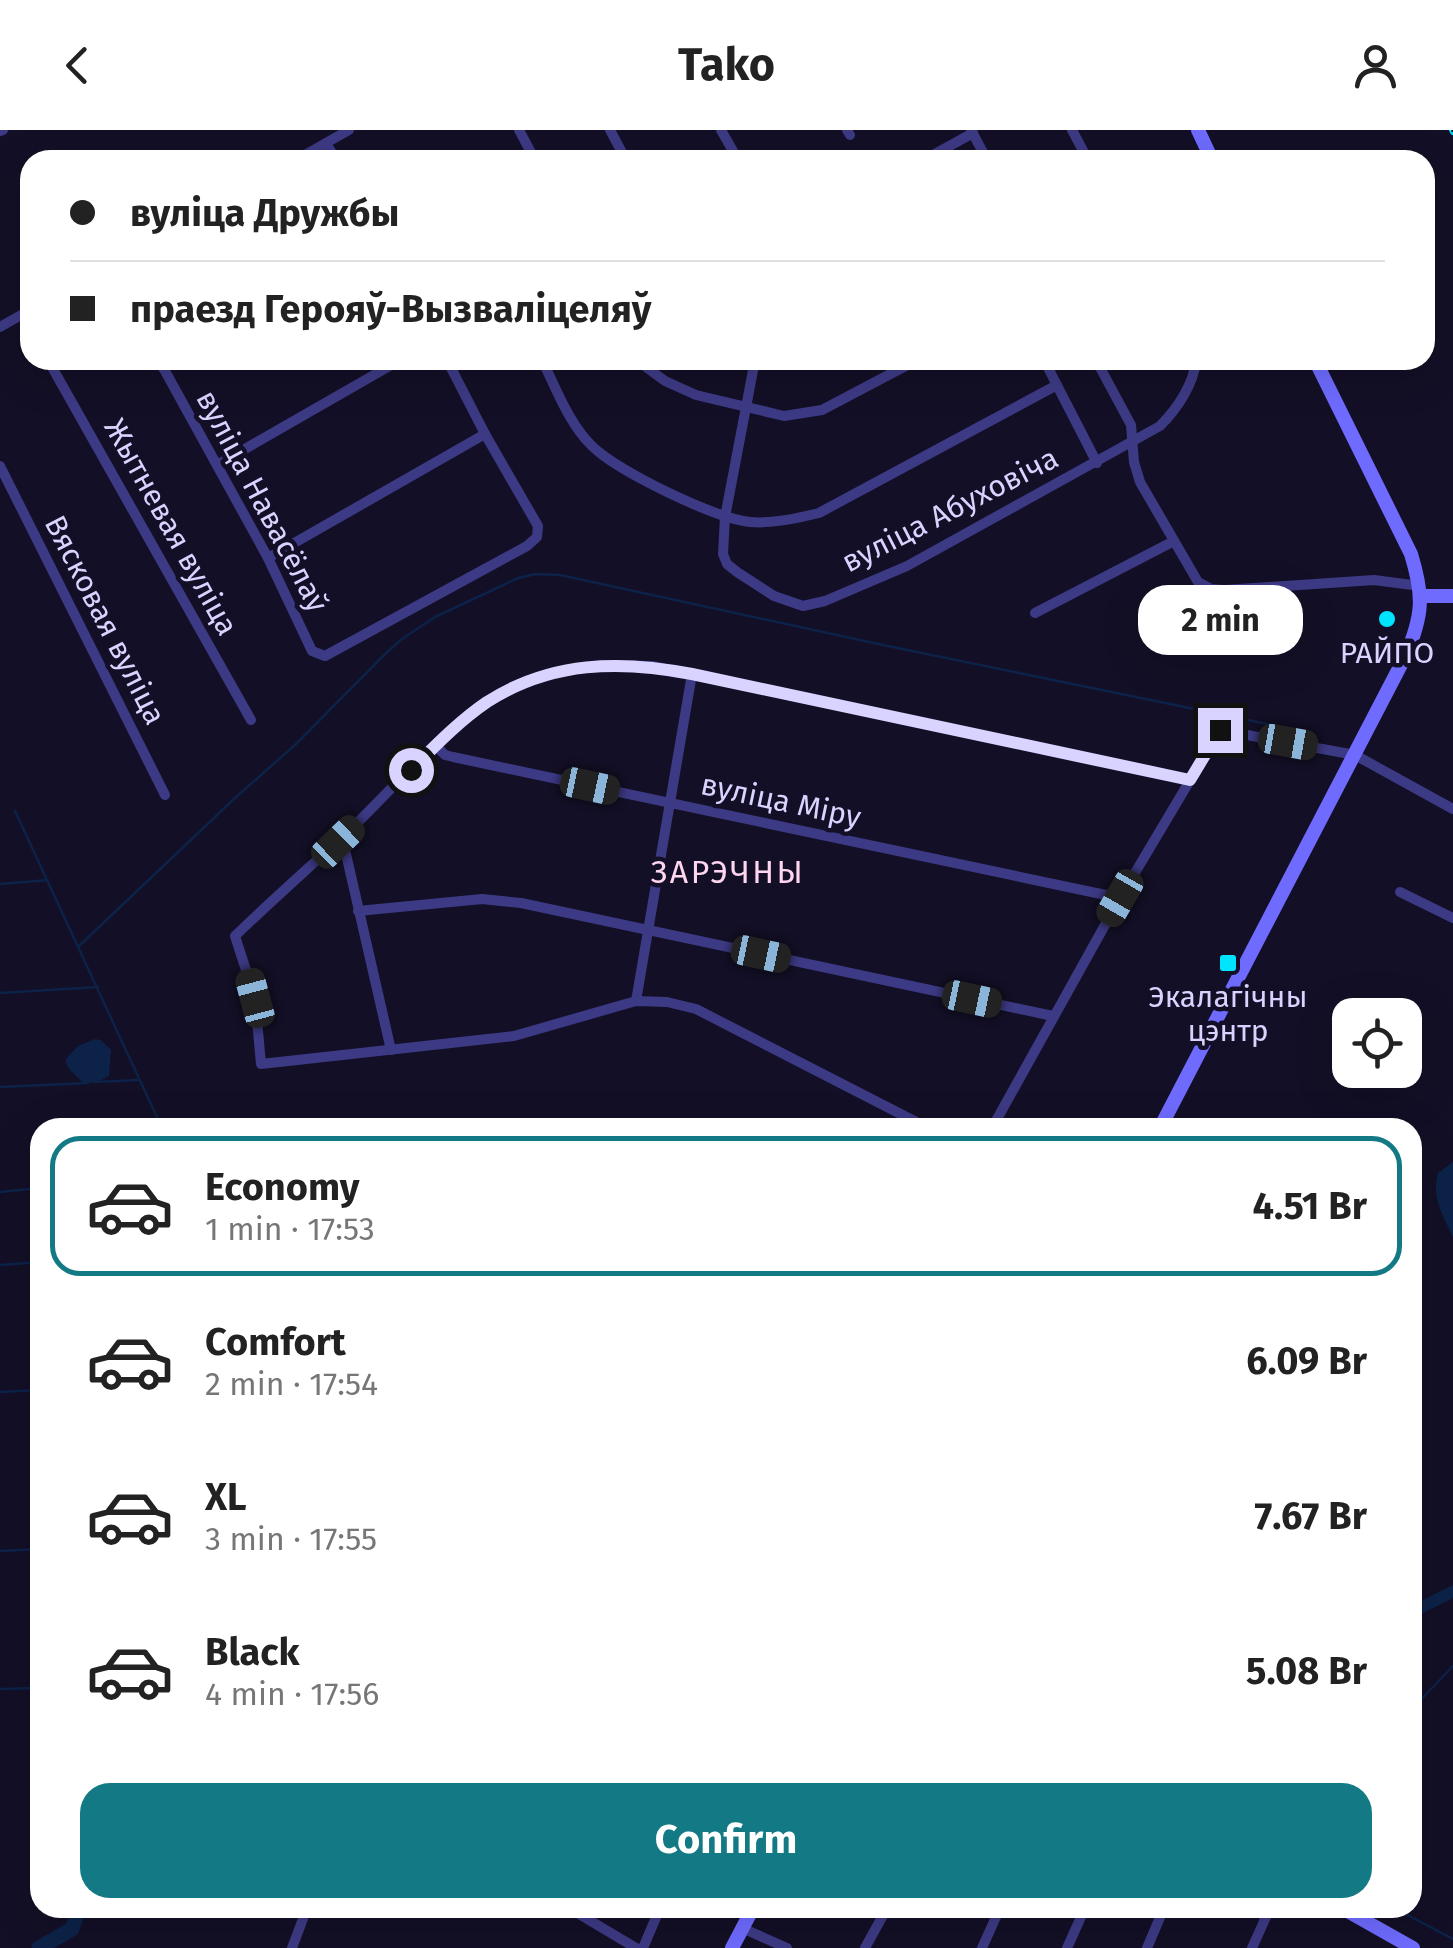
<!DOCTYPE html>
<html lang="en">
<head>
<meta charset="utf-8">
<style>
	:root { --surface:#fff; --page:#f6f6f6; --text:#222; --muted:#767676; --line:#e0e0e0; --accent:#137a85 }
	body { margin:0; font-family:"Fira Sans",sans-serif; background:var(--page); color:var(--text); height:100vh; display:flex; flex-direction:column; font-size:38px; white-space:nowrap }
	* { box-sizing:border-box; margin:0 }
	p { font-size:32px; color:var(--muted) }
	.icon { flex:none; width:55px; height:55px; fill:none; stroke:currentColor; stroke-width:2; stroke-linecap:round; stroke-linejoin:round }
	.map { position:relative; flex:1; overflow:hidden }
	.details { position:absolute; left:30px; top:988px; width:1392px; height:800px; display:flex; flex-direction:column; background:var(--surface); border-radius:30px; box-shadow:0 10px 40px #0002 }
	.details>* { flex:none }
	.top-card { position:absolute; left:20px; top:20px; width:1415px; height:220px; border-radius:30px; box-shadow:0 10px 40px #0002; display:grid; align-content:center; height:220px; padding:0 50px; background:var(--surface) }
	.tools { position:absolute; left:1332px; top:868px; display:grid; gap:20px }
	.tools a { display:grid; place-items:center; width:90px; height:90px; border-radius:20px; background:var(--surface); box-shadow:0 10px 40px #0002; font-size:50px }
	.end { position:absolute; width:45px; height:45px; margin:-22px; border:12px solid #d9d4ff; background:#111; box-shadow:0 0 0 5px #111 }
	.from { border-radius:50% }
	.bubble { position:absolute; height:70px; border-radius:30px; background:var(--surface); box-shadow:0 10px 40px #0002; font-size:32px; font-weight:700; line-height:70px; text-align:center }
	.car { position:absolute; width:30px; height:60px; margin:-30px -15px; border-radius:12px; box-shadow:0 0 8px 2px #0007; background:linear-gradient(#222 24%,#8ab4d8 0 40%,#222 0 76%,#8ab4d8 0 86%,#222 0) }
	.top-card b { display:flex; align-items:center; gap:35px; height:95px; font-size:38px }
	.top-card b+b { border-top:2px solid var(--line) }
	.top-card i { width:25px; height:25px; background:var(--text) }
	ul { padding:18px 0 0; list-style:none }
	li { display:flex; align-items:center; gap:30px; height:140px; margin:0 20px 15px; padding:0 30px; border:5px solid transparent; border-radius:30px }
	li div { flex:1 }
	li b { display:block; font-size:38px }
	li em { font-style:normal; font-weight:700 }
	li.selected { border-color:var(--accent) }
	li>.icon { width:90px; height:90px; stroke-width:1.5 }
	.button { display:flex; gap:20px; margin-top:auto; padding:20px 50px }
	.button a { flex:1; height:115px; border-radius:30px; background:var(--accent); color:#fff; font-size:40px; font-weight:700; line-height:115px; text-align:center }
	header { display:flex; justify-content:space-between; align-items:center; height:130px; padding:0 50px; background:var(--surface); font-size:45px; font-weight:700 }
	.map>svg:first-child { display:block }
</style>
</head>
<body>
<header><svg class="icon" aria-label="back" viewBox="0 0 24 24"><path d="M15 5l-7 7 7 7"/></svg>Tako<svg class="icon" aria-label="person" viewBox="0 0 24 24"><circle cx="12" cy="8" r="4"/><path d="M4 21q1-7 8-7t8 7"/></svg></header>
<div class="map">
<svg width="1453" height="1818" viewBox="0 0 1453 1818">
	<rect width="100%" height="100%" fill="#130f26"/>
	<g fill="#0c2248">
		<path d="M 95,909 L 101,910 L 111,920 L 109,946 L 96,953 L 82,952 C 76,944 65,939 66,929 L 78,916 Z"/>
		<path d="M 1453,1032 L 1453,1107 C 1443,1085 1431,1068 1438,1043 Z"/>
		<polygon points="1453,1455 1453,1468 1413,1488 1413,1475"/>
	</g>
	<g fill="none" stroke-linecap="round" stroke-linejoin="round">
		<g stroke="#0c2248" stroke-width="2.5">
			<polyline points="15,681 162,998"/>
			<polyline points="0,754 48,750"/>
			<polyline points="79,816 235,668 295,615 385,524 402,509 435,487 518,448 536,444 560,445 883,515 1296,600"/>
			<polyline points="0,863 98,857"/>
			<polyline points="96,952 138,950"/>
			<polyline points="0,957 88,953"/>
			<polyline points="0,1062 40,1058"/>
			<polyline points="0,1135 40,1132"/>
			<polyline points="0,1262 40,1260"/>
			<polyline points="0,1421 40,1419"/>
			<polyline points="0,1559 40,1558"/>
			<polyline points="1412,1579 1453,1536"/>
			<polyline points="1394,1778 1453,1809"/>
		</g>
		<polyline stroke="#0c2248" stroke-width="15" points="39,1818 72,1799 79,1778"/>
		<g stroke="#3d3a85" stroke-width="10">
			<polyline points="519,0 535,30"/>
			<polyline points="610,0 626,30"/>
			<polyline points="721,0 738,30"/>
			<polyline points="847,0 850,5"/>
			<polyline points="971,0 987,30"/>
			<polyline points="1072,0 1088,30"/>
			<polyline points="0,1 3,0"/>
			<polyline points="326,13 336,30"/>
			<polyline points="296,30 349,0"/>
			<polyline points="924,30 973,3"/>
			<polyline points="0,197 30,180"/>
			<polyline points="48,230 251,590"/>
			<polyline points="159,230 268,428 312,521 325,526 527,416 537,407 538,396 485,304 447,230"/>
			<path d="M 542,230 C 556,258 569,294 592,316 C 617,341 716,389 750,392 C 772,394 798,388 819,383 L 1057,255"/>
			<polyline points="642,230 646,237 665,251 696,265 784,286 822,280 917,230"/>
			<path d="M 755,230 L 725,387 L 723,424 L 727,434 L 737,442 L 774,466 L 803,476 L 825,471 L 907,436 L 1160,296 C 1177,279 1194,254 1196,230"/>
			<polyline points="1044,230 1097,333"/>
			<polyline points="1096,230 1131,295 1134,332 1140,352 1198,452 1211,459 1224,460 1374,450 1420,456"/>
			<polyline points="163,238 177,230"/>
			<polyline points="217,335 400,230"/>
			<polyline points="0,336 165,665"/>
			<polyline points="268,428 485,304"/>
			<polyline points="1035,483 1174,411"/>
			<polyline points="436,616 445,625 453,627 1120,768"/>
			<polyline points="337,712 346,724 391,920"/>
			<polyline points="1400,762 1453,788"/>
			<polyline points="358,781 482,769 521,773 1053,886"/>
			<polyline points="636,871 692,544"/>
			<path d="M 928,998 L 696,879 L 667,872 L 636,871 L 514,906 L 261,934 L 255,868 L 235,806 C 275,767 318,730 359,691 C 407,644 455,585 516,556 C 559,536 606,534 652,536 L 1189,650"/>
			<polyline points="992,998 1120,768 1220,600 1355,625 1453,679"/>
			<polyline points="569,1778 636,1818"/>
			<polyline points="1247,1778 1266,1786"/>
			<polyline points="742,1798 787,1818"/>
			<polyline points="292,1818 307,1778"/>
			<polyline points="643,1818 660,1778"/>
			<polyline points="865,1818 887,1778"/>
			<polyline points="982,1818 1000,1778"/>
			<polyline points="1067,1818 1081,1787"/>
			<polyline points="1147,1818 1164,1778"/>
			<polyline points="1252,1818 1270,1778"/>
		</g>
		<g stroke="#6f6bff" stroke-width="14">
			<polyline points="1198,0 1212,30"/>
			<polyline points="1421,466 1453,466"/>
			<path d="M 1160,998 L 1406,525 C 1423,485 1424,466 1411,424 L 1315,230"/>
			<polyline points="1342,1778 1413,1818"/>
			<polyline points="732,1818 753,1778"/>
		</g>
		<g stroke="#00e5ff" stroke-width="6">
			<polyline id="rail" points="1452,0 1453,2"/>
		</g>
		<use href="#rail" stroke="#130f26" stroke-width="2.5" stroke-dasharray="8" stroke-linecap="butt"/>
	</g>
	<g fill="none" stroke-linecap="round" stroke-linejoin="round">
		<path stroke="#d9d4ff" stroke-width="12" d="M 411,640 C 435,616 459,591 487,572 C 551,531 620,530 692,544 L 1190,650 L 1220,600"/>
	</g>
	<g fill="#00e5ff" stroke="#130f26" stroke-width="4">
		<circle cx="1387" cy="489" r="10"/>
		<rect x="1218" y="823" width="20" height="20" rx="5"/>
	</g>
	<g text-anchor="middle" stroke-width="9" stroke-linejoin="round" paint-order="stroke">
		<g font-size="30" fill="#d9d4ff" stroke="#130f26">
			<text transform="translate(262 371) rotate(62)" y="10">вуліца Навасёлаў</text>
			<text transform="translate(950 380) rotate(-27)" y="10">вуліца Абуховіча</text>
			<text transform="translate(171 397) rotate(61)" y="10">Жытневая вуліца</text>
			<text transform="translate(105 490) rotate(63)" y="10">Вясковая вуліца</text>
			<text transform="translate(781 671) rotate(12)" y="10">вуліца Міру</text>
		</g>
		<g font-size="30" fill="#d9d4ff" stroke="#130f26">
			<text x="1387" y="533">РАЙПО</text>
			<text x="1228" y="877">Экалагічны<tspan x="1228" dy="34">цэнтр</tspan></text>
		</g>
		<g font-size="32" letter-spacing="2.5" fill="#ffd6f0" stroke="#130f26">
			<text x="728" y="753">ЗАРЭЧНЫ</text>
		</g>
	</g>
</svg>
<div class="tools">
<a><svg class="icon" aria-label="locate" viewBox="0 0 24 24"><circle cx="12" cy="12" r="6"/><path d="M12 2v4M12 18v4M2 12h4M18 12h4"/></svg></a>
</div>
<i class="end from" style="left:411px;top:640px"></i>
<i class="end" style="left:1220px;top:600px"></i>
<div class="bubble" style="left:1138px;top:455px;width:165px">2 min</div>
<i class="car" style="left:1288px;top:612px;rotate:100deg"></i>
<i class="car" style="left:590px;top:656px;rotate:102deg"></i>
<i class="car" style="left:338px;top:712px;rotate:46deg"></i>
<i class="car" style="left:1120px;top:768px;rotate:210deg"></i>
<i class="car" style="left:761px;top:824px;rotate:102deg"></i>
<i class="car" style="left:255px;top:868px;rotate:345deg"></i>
<i class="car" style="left:972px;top:869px;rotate:102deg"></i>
<div class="top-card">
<b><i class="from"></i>вуліца Дружбы</b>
<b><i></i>праезд Герояў-Вызваліцеляў</b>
</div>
<section class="details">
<ul>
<li class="selected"><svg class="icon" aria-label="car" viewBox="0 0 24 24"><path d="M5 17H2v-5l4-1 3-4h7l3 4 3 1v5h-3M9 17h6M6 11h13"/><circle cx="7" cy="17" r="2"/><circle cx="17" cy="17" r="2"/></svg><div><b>Economy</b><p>1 min · 17:53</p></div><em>4.51 Br</em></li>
<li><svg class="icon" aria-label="car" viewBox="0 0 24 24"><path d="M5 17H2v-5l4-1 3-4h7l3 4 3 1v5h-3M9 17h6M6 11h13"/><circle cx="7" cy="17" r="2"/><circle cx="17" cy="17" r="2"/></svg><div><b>Comfort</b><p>2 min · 17:54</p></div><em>6.09 Br</em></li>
<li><svg class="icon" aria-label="car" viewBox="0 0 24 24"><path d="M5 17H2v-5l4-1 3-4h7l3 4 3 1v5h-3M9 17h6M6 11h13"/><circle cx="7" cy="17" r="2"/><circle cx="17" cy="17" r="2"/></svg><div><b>XL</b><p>3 min · 17:55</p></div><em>7.67 Br</em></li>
<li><svg class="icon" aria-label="car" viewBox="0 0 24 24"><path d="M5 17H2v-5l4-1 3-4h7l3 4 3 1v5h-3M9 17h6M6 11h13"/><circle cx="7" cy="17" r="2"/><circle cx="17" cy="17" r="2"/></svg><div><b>Black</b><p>4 min · 17:56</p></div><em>5.08 Br</em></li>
</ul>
<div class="button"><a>Confirm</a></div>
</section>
</div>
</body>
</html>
